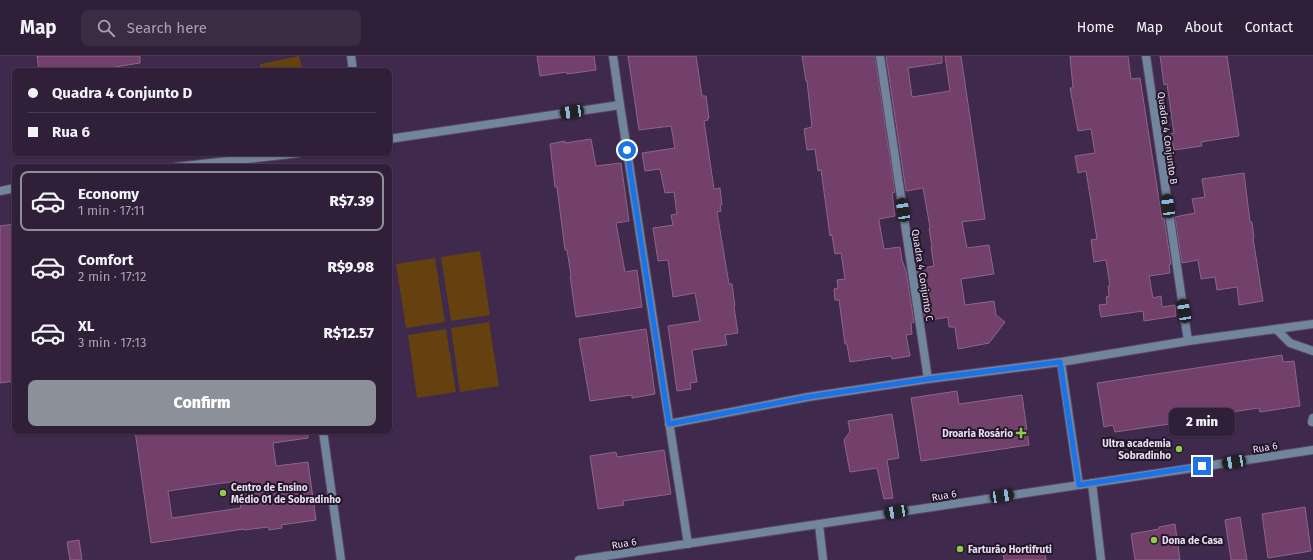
<!DOCTYPE html>
<html lang="en">
<head>
<meta charset="utf-8">
<style>
	:root { --surface:#2f1f39; --page:#3b2c44; --text:#f1f3f6; --muted:#a7a2ae; --line:#4a3d53; --accent:#8c9099 }
	body { margin:0; font-family:"Fira Sans",sans-serif; background:var(--page); color:var(--text); height:100vh; display:flex; flex-direction:column; font-size:15px; white-space:nowrap }
	* { box-sizing:border-box; margin:0 }
	p { font-size:13px; color:var(--muted) }
	.icon { flex:none; width:22px; height:22px; fill:none; stroke:currentColor; stroke-width:2; stroke-linecap:round; stroke-linejoin:round }
	.map { position:relative; flex:1; overflow:hidden }
	.details { position:absolute; left:12px; top:108px; width:380px; height:270px; display:flex; flex-direction:column; background:var(--surface); border-radius:8px; box-shadow:0 1px 3px #0004,0 0 0 1px var(--line) }
	.details>* { flex:none }
	.banner { position:absolute; left:12px; top:12px; width:380px; height:88px; border-radius:8px; box-shadow:0 1px 3px #0004,0 0 0 1px var(--line); display:grid; align-content:center; height:88px; padding:0 16px; background:var(--surface) }
	.end { position:absolute; width:18px; height:18px; margin:-9px; border:5px solid #1a73e8; background:#fff; box-shadow:0 0 0 2px #fff }
	.from { border-radius:50% }
	.bubble { position:absolute; height:28px; border-radius:8px; background:var(--surface); box-shadow:0 1px 3px #0004,0 0 0 1px var(--line); font-size:13px; font-weight:800; line-height:28px; text-align:center }
	.car { position:absolute; width:12px; height:24px; margin:-12px -6px; border-radius:5px; box-shadow:0 0 3px 1px #0007; background:linear-gradient(#222 24%,#8ab4d8 0 40%,#222 0 76%,#8ab4d8 0 86%,#222 0) }
	.banner b { display:flex; align-items:center; gap:14px; height:38px; font-size:15px }
	.banner b+b { border-top:1px solid var(--line) }
	.banner i { width:10px; height:10px; background:var(--text) }
	ul { padding:7px 0 0; list-style:none }
	li { display:flex; align-items:center; gap:12px; height:60px; margin:0 8px 6px; padding:0 8px; border:2px solid transparent; border-radius:8px }
	li div { flex:1 }
	li b { display:block; font-size:15px }
	li em { font-style:normal; font-weight:800 }
	li.selected { border-color:var(--accent) }
	li>.icon { width:36px; height:36px; stroke-width:1.5 }
	.primary-button { display:flex; gap:8px; margin-top:auto; padding:8px 16px }
	.primary-button a { flex:1; height:46px; border-radius:8px; background:var(--accent); color:#fff; font-size:16px; font-weight:800; line-height:46px; text-align:center }
	header { display:flex; align-items:center; gap:24px; box-sizing:border-box; height:56px; padding:0 20px; background:var(--surface); border-bottom:1px solid var(--line) }
	header strong { font-size:19px }
	nav { display:flex; gap:22px; margin-inline-start:auto; font-size:14px }
	.search { width:280px; height:36px; background:var(--page); display:flex; align-items:center; gap:10px; box-sizing:border-box; padding:0 14px; border-radius:8px; color:var(--muted); font-size:15px }
	.map>svg:first-child { display:block }
</style>
</head>
<body>
<header>
<strong>Map</strong>
<div class="search"><svg class="icon" aria-label="search" viewBox="0 0 24 24"><circle cx="10" cy="10" r="6"/><path d="M15 15l6 6"/></svg>Search here</div>
<nav><a>Home</a><a>Map</a><a>About</a><a>Contact</a></nav>
</header>
<div class="map">
<svg width="1313" height="504" viewBox="0 0 1313 504">
	<rect width="100%" height="100%" fill="#3f294c"/>
	<g fill="#64410e">
		<polygon points="299,0 303,15 261,15 260,8"/>
		<polygon points="480,195 490,259 451,265 441,201"/>
		<polygon points="435,202 445,266 406,272 396,208"/>
		<polygon points="489,266 499,330 460,336 451,272"/>
		<polygon points="446,273 456,336 417,342 408,279"/>
	</g>
	<g fill="#73406c" stroke="#8c6686" fill-rule="evenodd">
		<polygon points="37,0 140,0 140,7 115,11 115,15 91,15 91,13 78,15 39,15"/>
		<polygon points="537,0 594,0 596,14 567,18 567,16 540,20"/>
		<polygon points="628,0 696,0 701,33 702,40 706,40 709,62 707,63 708,64 704,65 714,133 720,132 722,149 720,149 721,155 717,156 729,228 732,228 735,250 734,251 738,277 725,279 727,289 692,294 697,326 690,327 691,333 677,335 668,270 700,265 695,237 673,241 668,204 658,205 653,172 673,169 671,159 677,158 674,136 665,137 660,113 645,115 642,97 675,92 671,70 639,74"/>
		<polygon points="802,0 875,0 895,136 892,137 895,160 879,163 879,165 884,193 900,191 902,204 906,215 914,266 911,267 912,278 906,279 910,300 892,303 891,300 850,306 847,288 845,288 839,244 835,244 834,233 838,232 837,224 845,223 841,197 835,198 832,179 830,180 821,114 818,115 815,93 807,94 804,73 812,71 807,25 806,25"/>
		<polygon points="886,0 942,0 942,7 908,12 912,41 950,35 945,0 961,0 985,163 962,166 967,192 989,189 994,218 961,223 965,249 994,245 996,259 1005,266 989,287 958,293 955,271 949,271 948,261 925,265 917,213 934,210 931,191 932,191 929,172 930,171 923,132 906,135"/>
		<polygon points="1070,0 1128,0 1131,23 1140,22 1162,163 1164,162 1171,208 1169,209 1170,217 1149,220 1153,242 1161,240 1162,251 1175,249 1176,260 1144,265 1143,255 1101,261 1099,249 1107,248 1106,241 1109,240 1108,230 1110,230 1106,204 1094,206 1091,184 1097,183 1086,115 1078,117 1075,100 1095,97 1091,73 1078,75 1070,32 1073,32"/>
		<polygon points="1160,0 1227,0 1239,80 1201,86 1202,90 1174,94 1171,78 1174,77 1167,28 1164,29"/>
		<polygon points="591,83 596,110 621,107 629,165 616,167 625,216 637,214 642,251 576,261 570,220 571,219 567,194 565,194 557,131 555,131 550,88 565,85 565,87"/>
		<polygon points="1244,117 1250,166 1252,166 1254,182 1253,182 1263,245 1239,249 1237,231 1217,234 1215,221 1201,223 1198,204 1182,207 1175,161 1195,157 1192,143 1205,141 1202,123"/>
		<polygon points="15,168 15,325 0,327 0,170"/>
		<polygon points="646,273 655,338 632,342 632,339 590,345 579,283"/>
		<polygon points="1282,299 1283,306 1294,305 1300,350 1260,356 1259,352 1224,357 1224,360 1115,376 1113,369 1104,371 1097,327"/>
		<polygon points="957,335 959,348 1022,339 1029,389 921,405 911,342"/>
		<polygon points="892,358 899,402 887,404 893,442 884,443 877,412 850,416 844,384 850,376 848,365"/>
		<path d="M 135,375 L 154,375 L 155,378 L 175,375 L 308,375 L 308,382 L 273,387 L 276,410 L 308,406 L 316,464 L 281,469 L 282,472 L 269,474 L 268,471 L 244,474 L 244,473 L 151,487 ZM 237,425 L 241,452 L 172,462 L 168,435 Z"/>
		<polygon points="664,394 671,438 623,445 624,449 598,453 590,400 616,396 617,401"/>
		<polygon points="1305,451 1311,495 1268,502 1262,458"/>
		<polygon points="1240,461 1247,504 1231,504 1225,464"/>
		<polygon points="1175,468 1180,504 1135,504 1131,478 1159,473 1159,471"/>
		<polygon points="79,484 82,504 70,504 67,486"/>
		<polygon points="1044,491 1046,504 1004,504 1003,497"/>
	</g>
	<g fill="none" stroke-linecap="round" stroke-linejoin="round">
		<g stroke="#5a4667" stroke-width="10">
			<g id="service">
				<polyline points="1276,273 1290,287 1313,295"/>
				<polyline points="1312,366 1313,362"/>
				<polyline points="323,375 341,504"/>
				<polyline points="1092,427 1101,504"/>
			</g>
		</g>
		<g stroke="#5a4667" stroke-width="10">
			<g id="minor">
				<polyline points="351,0 353,15"/>
				<polyline points="613,0 620,49 688,488"/>
				<polyline points="880,0 928,323"/>
				<polyline points="1146,0 1188,285"/>
				<polyline points="389,83 620,49"/>
				<polyline points="176,111 299,97"/>
				<polyline points="0,135 15,132"/>
				<polyline points="1061,306 1079,429"/>
				<polyline points="669,368 808,341 928,323 1061,306 1188,285 1313,268"/>
				<polyline points="819,468 823,504"/>
			</g>
		</g>
		<g stroke="#5a4667" stroke-width="10">
			<polyline id="tertiary" points="579,504 1313,394"/>
		</g>
		<use href="#service" stroke="#71859c" stroke-width="8"/>
		<use href="#minor" stroke="#71859c" stroke-width="8"/>
		<use href="#tertiary" stroke="#71859c" stroke-width="8"/>
	</g>
	<g fill="none" stroke-linecap="round" stroke-linejoin="round">
		<polyline stroke="#1a73e8" stroke-width="5" points="627,94 669,368 808,341 928,323 1060,306 1079,429 1202,410"/>
	</g>
	<g fill="#8cce45" stroke="#211727" stroke-width="1.5">
		<path d="M1019 371h4v4h4v4h-4v4h-4v-4h-4v-4h4z"/>
		<circle cx="1179" cy="393" r="4"/>
		<circle cx="223" cy="437" r="4"/>
		<circle cx="1154" cy="484" r="4"/>
		<circle cx="960" cy="493" r="4"/>
	</g>
	<g text-anchor="middle" stroke-width="4" stroke-linejoin="round" paint-order="stroke">
		<g font-size="10" fill="#eaddf3" stroke="#211727">
			<text transform="translate(1168 82) rotate(82)" y="4">Quadra 4 Conjunto B</text>
			<text transform="translate(923 219) rotate(81)" y="4">Quadra 4 Conjunto C</text>
			<text transform="translate(1265 391) rotate(-9)" y="4">Rua 6</text>
			<text transform="translate(944 439) rotate(-9)" y="4">Rua 6</text>
			<text transform="translate(624 487) rotate(-9)" y="4">Rua 6</text>
		</g>
		<g font-size="10" font-weight="bold" fill="#eaddf3" stroke="#211727" text-anchor="start">
			<text x="1013" y="381" text-anchor="end">Droaria Rosário</text>
			<text x="1171" y="391" text-anchor="end">Ultra academia<tspan x="1171" dy="12">Sobradinho</tspan></text>
			<text x="231" y="435">Centro de Ensino<tspan x="231" dy="12">Médio 01 de Sobradinho</tspan></text>
			<text x="1162" y="488">Dona de Casa</text>
			<text x="968" y="497">Farturão Hortifruti</text>
		</g>
	</g>
</svg>
<i class="end from" style="left:627px;top:94px"></i>
<i class="end" style="left:1202px;top:410px"></i>
<div class="bubble" style="left:1169px;top:352px;width:66px">2 min</div>
<i class="car" style="left:572px;top:56px;rotate:262deg"></i>
<i class="car" style="left:1168px;top:150px;rotate:352deg"></i>
<i class="car" style="left:903px;top:154px;rotate:351deg"></i>
<i class="car" style="left:1184px;top:255px;rotate:351deg"></i>
<i class="car" style="left:1234px;top:406px;rotate:261deg"></i>
<i class="car" style="left:1002px;top:440px;rotate:81deg"></i>
<i class="car" style="left:896px;top:456px;rotate:261deg"></i>
<div class="banner">
<b><i class="from"></i>Quadra 4 Conjunto D</b>
<b><i></i>Rua 6</b>
</div>
<section class="details">
<ul>
<li class="selected"><svg class="icon" aria-label="car" viewBox="0 0 24 24"><path d="M5 17H2v-5l4-1 3-4h7l3 4 3 1v5h-3M9 17h6M6 11h13"/><circle cx="7" cy="17" r="2"/><circle cx="17" cy="17" r="2"/></svg><div><b>Economy</b><p>1 min · 17:11</p></div><em>R$7.39</em></li>
<li><svg class="icon" aria-label="car" viewBox="0 0 24 24"><path d="M5 17H2v-5l4-1 3-4h7l3 4 3 1v5h-3M9 17h6M6 11h13"/><circle cx="7" cy="17" r="2"/><circle cx="17" cy="17" r="2"/></svg><div><b>Comfort</b><p>2 min · 17:12</p></div><em>R$9.98</em></li>
<li><svg class="icon" aria-label="car" viewBox="0 0 24 24"><path d="M5 17H2v-5l4-1 3-4h7l3 4 3 1v5h-3M9 17h6M6 11h13"/><circle cx="7" cy="17" r="2"/><circle cx="17" cy="17" r="2"/></svg><div><b>XL</b><p>3 min · 17:13</p></div><em>R$12.57</em></li>
</ul>
<div class="primary-button"><a>Confirm</a></div>
</section>
</div>
</body>
</html>
